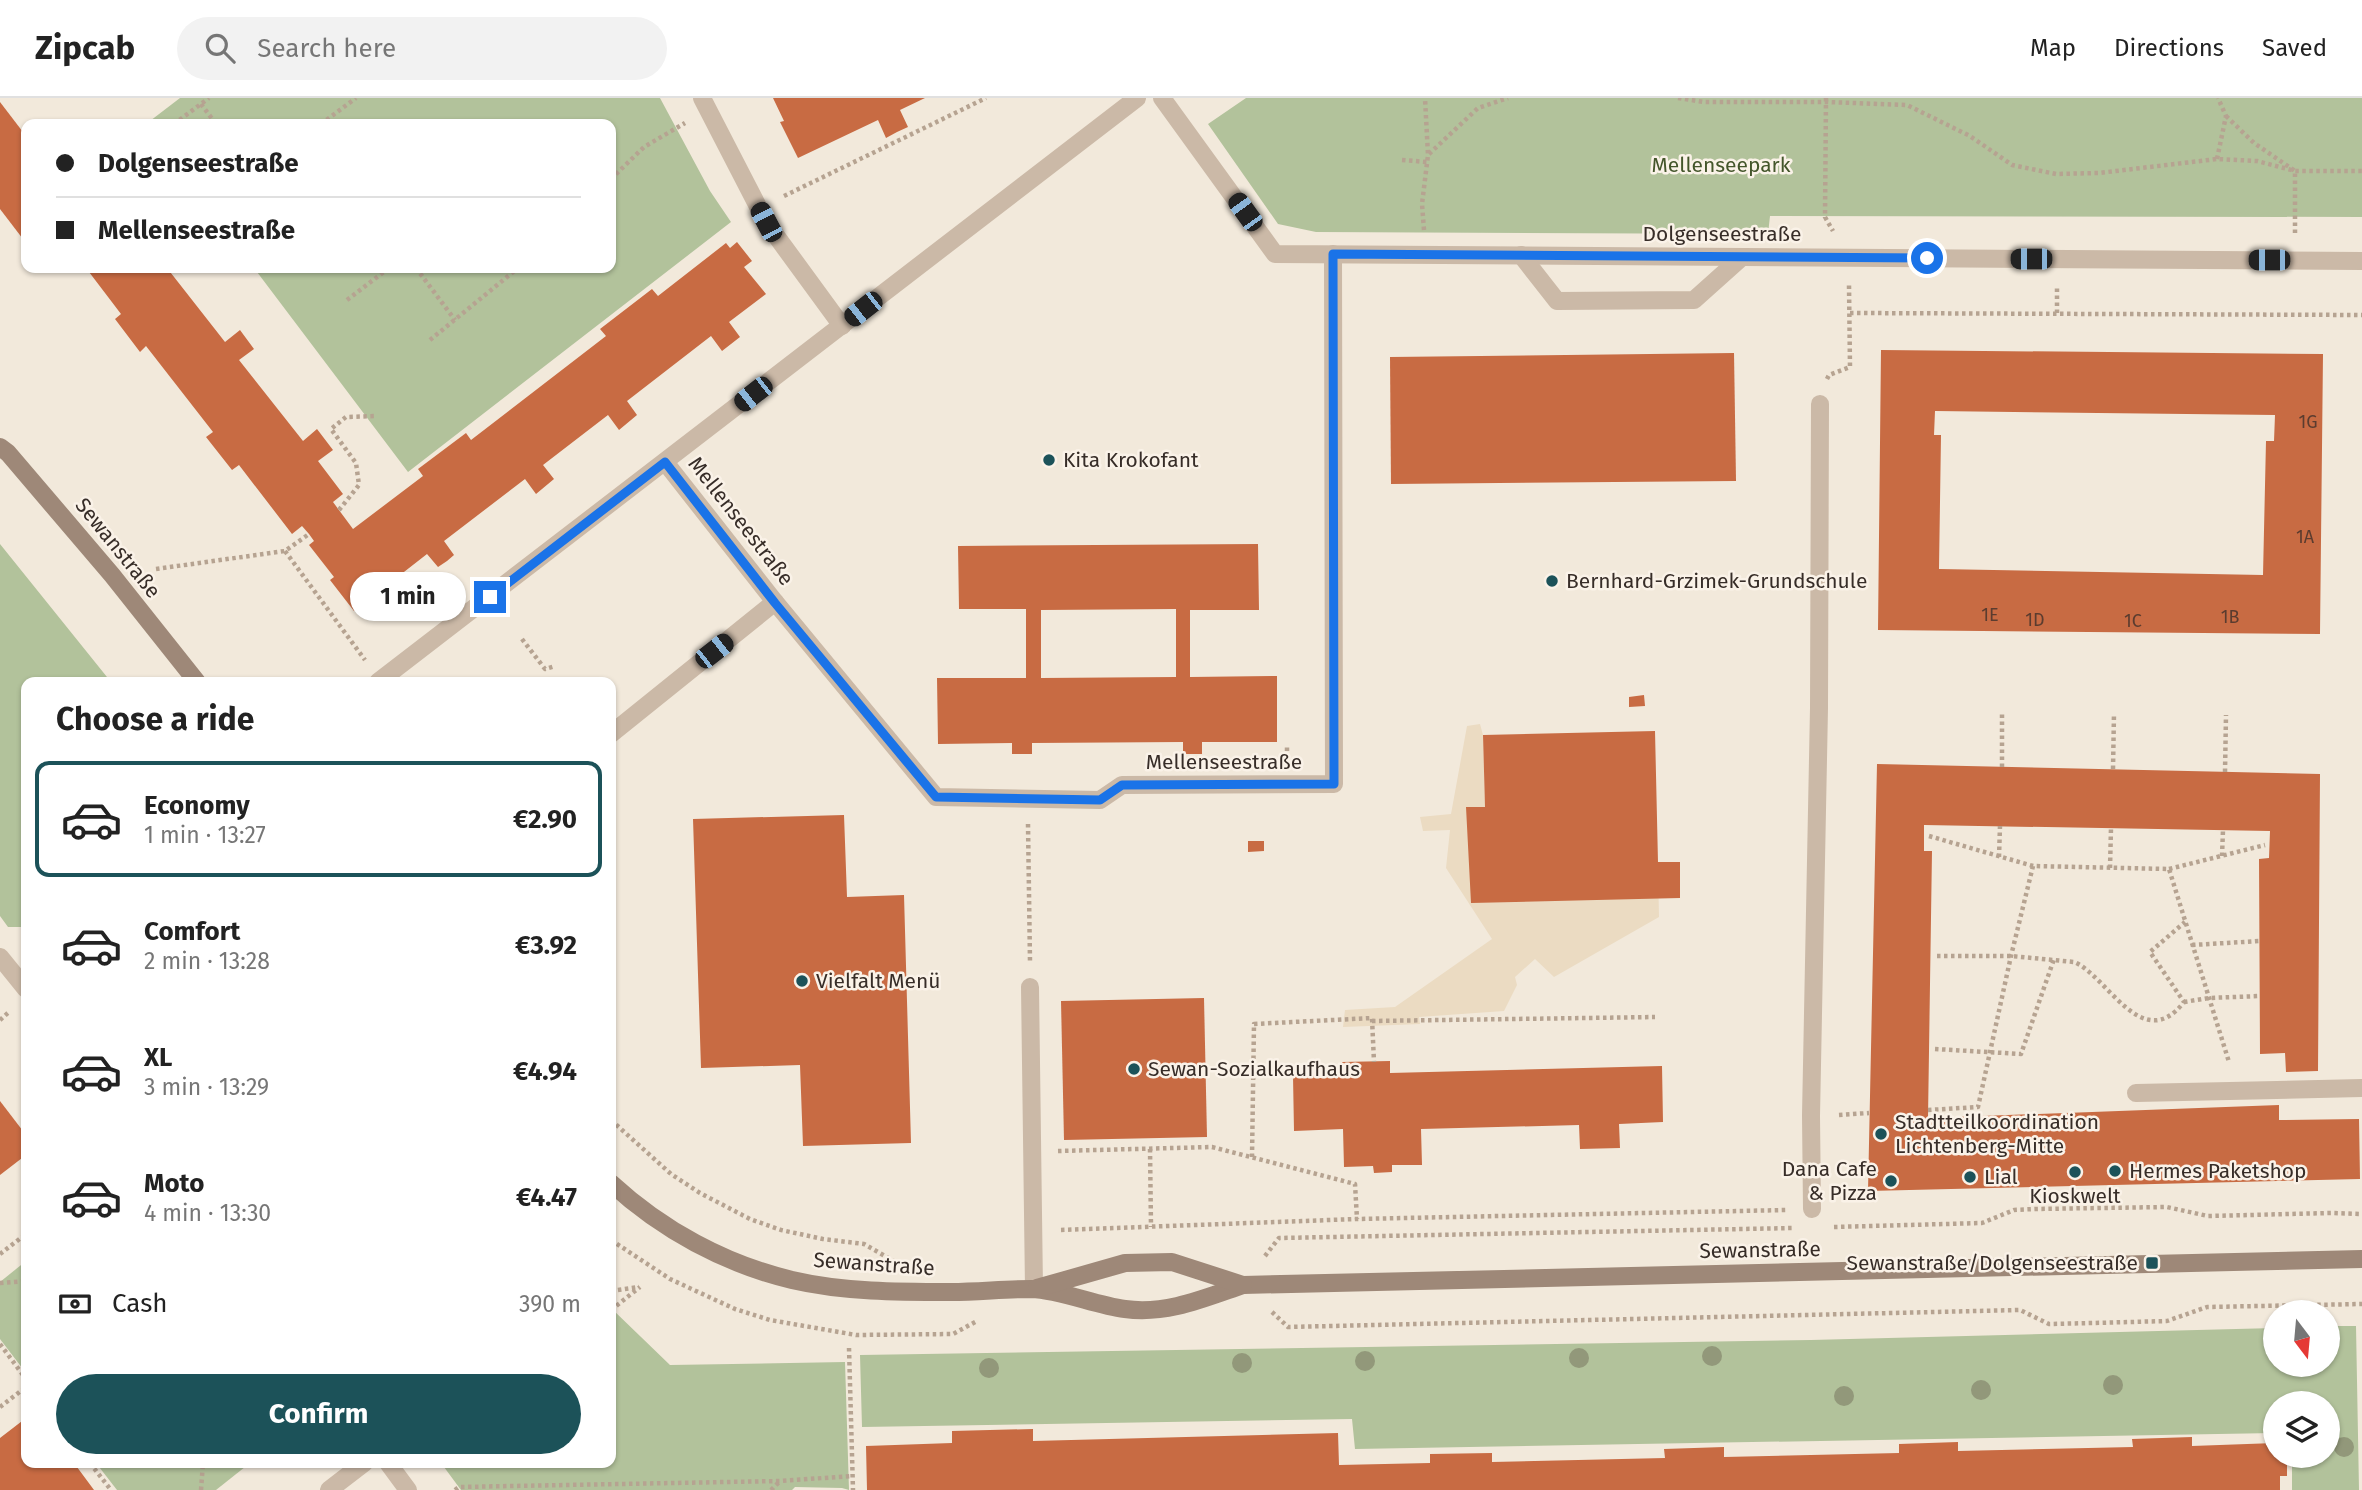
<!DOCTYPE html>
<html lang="en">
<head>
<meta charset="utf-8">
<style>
	:root { --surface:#fff; --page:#f2f2f2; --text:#222; --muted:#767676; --line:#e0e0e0; --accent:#1c5259 }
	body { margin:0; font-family:"Fira Sans",sans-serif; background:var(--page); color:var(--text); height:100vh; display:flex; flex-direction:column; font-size:26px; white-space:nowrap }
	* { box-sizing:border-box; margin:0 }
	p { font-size:23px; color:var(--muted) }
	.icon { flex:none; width:38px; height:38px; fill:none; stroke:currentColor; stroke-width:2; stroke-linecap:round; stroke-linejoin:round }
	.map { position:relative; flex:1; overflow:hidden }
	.side { position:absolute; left:21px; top:579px; width:595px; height:791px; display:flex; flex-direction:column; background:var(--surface); border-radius:14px; box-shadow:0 2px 5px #0004 }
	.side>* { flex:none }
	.guide { position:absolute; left:21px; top:21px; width:595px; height:154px; border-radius:14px; box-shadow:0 2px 5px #0004; display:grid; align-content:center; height:154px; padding:0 35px; background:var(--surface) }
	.needle { width:46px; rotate:164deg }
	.fabs { position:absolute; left:2263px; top:1202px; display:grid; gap:14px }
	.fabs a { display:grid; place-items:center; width:77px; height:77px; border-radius:50%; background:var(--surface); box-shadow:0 2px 5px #0004; font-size:35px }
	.end { position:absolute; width:32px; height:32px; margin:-16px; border:9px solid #1a73e8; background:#fff; box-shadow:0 0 0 4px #fff }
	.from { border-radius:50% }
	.bubble { position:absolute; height:49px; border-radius:24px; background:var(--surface); box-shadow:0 2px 5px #0004; font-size:23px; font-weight:700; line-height:49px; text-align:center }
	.car { position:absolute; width:21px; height:42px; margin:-21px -10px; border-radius:9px; box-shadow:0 0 5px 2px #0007; background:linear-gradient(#222 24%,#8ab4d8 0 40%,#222 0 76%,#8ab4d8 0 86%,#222 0) }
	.guide b { display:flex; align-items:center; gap:24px; height:66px; font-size:26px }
	.guide b+b { border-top:2px solid var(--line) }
	.guide i { width:18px; height:18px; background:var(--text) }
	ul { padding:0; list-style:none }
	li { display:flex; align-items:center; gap:21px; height:116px; margin:0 14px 10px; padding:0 21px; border:4px solid transparent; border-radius:14px }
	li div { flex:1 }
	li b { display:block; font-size:26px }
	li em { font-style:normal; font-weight:700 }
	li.selected { border-color:var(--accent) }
	li>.icon { width:63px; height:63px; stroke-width:1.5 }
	h2 { padding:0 35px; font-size:32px; line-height:84px }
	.pay { display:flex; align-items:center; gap:18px; height:77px; padding:0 35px; font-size:26px }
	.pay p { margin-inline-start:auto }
	.action { display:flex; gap:14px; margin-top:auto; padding:14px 35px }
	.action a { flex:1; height:80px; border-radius:42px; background:var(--accent); color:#fff; font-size:28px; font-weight:700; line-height:80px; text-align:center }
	header { display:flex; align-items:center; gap:42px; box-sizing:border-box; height:98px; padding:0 35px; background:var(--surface); border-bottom:2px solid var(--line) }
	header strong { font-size:33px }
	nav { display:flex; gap:38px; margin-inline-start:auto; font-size:24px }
	.search { width:490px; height:63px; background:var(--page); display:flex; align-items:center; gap:18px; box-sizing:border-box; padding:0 24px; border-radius:38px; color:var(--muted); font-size:26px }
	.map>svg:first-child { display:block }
</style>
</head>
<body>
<header>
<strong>Zipcab</strong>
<div class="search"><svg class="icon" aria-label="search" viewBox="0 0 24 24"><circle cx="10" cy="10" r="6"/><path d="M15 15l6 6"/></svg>Search here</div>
<nav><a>Map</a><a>Directions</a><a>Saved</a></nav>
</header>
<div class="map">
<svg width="2362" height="1392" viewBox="0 0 2362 1392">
	<rect width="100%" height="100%" fill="#f2e9db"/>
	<g fill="#b2c29b">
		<polygon points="180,0 660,0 710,93 731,124 408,374 254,170 611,170 611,26 146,26"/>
		<polygon points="1246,0 2362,0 2362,119 1770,118 1768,136 1316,134 1278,126 1208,26"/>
		<polygon points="0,446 111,584 26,584 26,829 8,829 0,818"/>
		<polygon points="26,1163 26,1275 0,1241 0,1184"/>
		<polygon points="611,1210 670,1267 845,1264 849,1392 842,1390 795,1389 792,1392 461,1392 441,1365 611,1365"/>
		<polygon points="2328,1228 2356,1228 2359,1392 2292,1392 2292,1358 2328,1358 2328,1306 2275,1306 2275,1335 1355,1351 1352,1321 862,1329 860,1257 1811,1242 2275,1230 2275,1267 2328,1267"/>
		<polygon points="96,1365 250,1365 216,1392 117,1392"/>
	</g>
	<polygon fill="#ebdbc2" points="1480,626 1483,637 1487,775 1658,771 1659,819 1554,879 1535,861 1515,879 1517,887 1504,913 1419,919 1420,926 1343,929 1345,912 1395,909 1492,841 1446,770 1450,732 1423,733 1420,719 1451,716 1467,628"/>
	<g fill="#c86b43" fill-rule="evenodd">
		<polygon points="773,0 925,0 900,12 908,29 897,34 886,40 878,22 798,60 780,24 784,23"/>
		<polygon points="0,4 26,38 26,145 0,111"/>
		<polygon points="737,144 752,163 744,169 766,196 729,224 740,239 722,253 711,238 627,303 637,317 619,332 608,317 543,367 554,381 536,396 525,381 444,443 454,457 447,463 438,469 427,456 354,513 330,482 334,479 309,447 314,443 309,436 302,428 292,436 239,367 232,372 206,339 213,334 146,248 140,254 115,221 121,216 86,170 167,170 225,244 240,232 254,251 239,262 303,343 317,331 333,352 318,363 343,396 333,404 353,431 423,378 418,371 466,335 471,342 606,238 600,231 652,191 658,198 726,145 730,150"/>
		<path d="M 1881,252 L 2323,256 L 2320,536 L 1878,532 ZM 1935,313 L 2275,317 L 2274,343 L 2266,343 L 2263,477 L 1939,471 L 1941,337 L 1934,337 Z"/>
		<polygon points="1734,255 1736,383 1391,386 1390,259"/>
		<path d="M 1258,446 L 1259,512 L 1190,512 L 1190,579 L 1277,578 L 1277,644 L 1202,644 L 1202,656 L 1183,656 L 1183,644 L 1032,645 L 1032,656 L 1012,656 L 1012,645 L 938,646 L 937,580 L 1026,580 L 1026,511 L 959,511 L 958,448 ZM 1176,511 L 1176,579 L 1041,580 L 1041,512 Z"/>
		<polygon points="1644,597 1645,608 1629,609 1629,599"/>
		<polygon points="1655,633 1658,764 1680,764 1680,800 1471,805 1466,709 1485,709 1483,637"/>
		<polygon points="1877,666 2320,676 2318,973 2286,974 2285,955 2260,956 2259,761 2269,760 2270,733 1924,727 1924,753 1932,753 1928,1020 2279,1007 2279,1022 2359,1021 2360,1081 1868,1093"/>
		<polygon points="844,717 847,799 904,797 911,1045 803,1048 800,967 701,970 693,721"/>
		<polygon points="1248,743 1264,743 1264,753 1248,754"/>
		<polygon points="1204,900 1207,1039 1064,1042 1061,903"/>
		<polygon points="1390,963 1390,975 1662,968 1663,1024 1619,1026 1620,1050 1580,1051 1579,1027 1421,1031 1422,1067 1392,1067 1392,1074 1374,1075 1373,1068 1344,1069 1343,1031 1294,1033 1293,978 1342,977 1342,964"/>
		<polygon points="0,1003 26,1037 26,1057 0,1077"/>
		<polygon points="26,1320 26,1365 74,1365 94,1392 0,1392 0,1340"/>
		<polygon points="1033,1331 1033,1343 1338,1335 1339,1367 1430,1365 1430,1356 1492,1355 1492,1364 1665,1360 1664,1351 1724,1349 1724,1359 1899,1355 1899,1346 1958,1344 1958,1353 2133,1349 2132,1341 2192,1339 2192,1348 2275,1345 2275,1358 2287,1358 2287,1378 2280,1378 2280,1392 867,1392 866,1348 952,1345 952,1333"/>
	</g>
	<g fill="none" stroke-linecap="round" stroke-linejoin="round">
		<g stroke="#b6a391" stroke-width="4.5" stroke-dasharray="3.5 3.5" stroke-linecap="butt">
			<polyline points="1678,0 1704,4 1826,4 1907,7 1970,38 2012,67 2056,76 2099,75 2217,61 2257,63 2295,73 2362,73"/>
			<polyline points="1826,0 1825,119 1833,133"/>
			<polyline points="201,6 216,26"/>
			<polyline points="2226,18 2254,45 2295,73 2295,137"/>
			<polyline points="174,26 209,0"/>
			<polyline points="321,26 356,0"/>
			<polyline points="1429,56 1478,10 1508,0"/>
			<polyline points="2217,61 2226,18 2218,0"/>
			<polyline points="1402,62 1427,64"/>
			<polyline points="611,81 644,49 685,25"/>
			<polyline points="784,98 986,0"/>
			<polyline points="1424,132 1422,106 1428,57 1425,0"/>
			<polyline points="416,170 455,222"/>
			<polyline points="347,202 389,170"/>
			<polyline points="1850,215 2362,217"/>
			<polyline points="2057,215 2057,188"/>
			<polyline points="430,242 518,170"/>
			<polyline points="1827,281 1829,277 1850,269 1849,187"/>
			<polyline points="339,412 359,387 356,365 331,331 346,319 374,318"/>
			<polyline points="285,453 365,562"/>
			<polyline points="156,471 285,453 309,436"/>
			<polyline points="522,541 545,571 555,568"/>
			<polyline points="1287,660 1287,647"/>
			<polyline points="2002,669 2002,613"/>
			<polyline points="2113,671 2114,615"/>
			<polyline points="2225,674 2226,617"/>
			<polyline points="1028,726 1030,864"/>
			<polyline points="1929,738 2033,768"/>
			<polyline points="2222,758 2223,732"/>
			<polyline points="1999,759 2000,728"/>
			<polyline points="2110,770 2111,730"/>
			<polyline points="2169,771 2265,747"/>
			<polyline points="2192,847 2260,843"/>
			<path d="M 1937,858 L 2011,858 L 2074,864 C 2107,877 2142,958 2184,904 L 2150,854 L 2185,824"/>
			<polyline points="2184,904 2209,900 2260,898"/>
			<polyline points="0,922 10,913"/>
			<polyline points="1372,923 1655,919"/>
			<polyline points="1935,951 2021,956 2054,861"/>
			<polyline points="1928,1012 1978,1009 2011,858 2033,768 2169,771 2229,964"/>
			<polyline points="1839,1017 1869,1015"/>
			<polyline points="611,1022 671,1076 700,1095 750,1121 781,1132 823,1141 864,1146 897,1165"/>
			<polyline points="1150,1051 1151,1129"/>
			<polyline points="1058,1053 1212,1049 1355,1086 1357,1121"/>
			<polyline points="1252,1059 1254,926 1372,920 1374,964"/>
			<polyline points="1834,1129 1982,1125 2014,1112 2035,1111 2167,1109 2208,1118 2331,1115 2362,1116"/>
			<polyline points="1061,1132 1357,1121 1787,1112"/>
			<polyline points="611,1142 670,1181 735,1211 770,1222 856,1237 953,1236 977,1223"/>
			<polyline points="0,1156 26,1136"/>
			<polyline points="1265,1158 1279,1140 1794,1130"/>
			<polyline points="0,1185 26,1183"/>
			<polyline points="611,1193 639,1189"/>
			<polyline points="611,1212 640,1189"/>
			<polyline points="1272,1214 1288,1229 2020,1212 2049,1226 2093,1225 2167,1223 2207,1209 2362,1206"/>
			<polyline points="0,1246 26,1281"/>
			<polyline points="849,1250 853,1392"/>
			<polyline points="0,1309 26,1289"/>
			<polyline points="90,1365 111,1392"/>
			<polyline points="201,1392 203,1365"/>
			<polyline points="455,1392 459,1389 780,1383 852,1378"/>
			<polyline points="771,1392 780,1383"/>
		</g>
		<g stroke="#cbb9a7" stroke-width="18">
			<polyline points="1162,0 1275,156 2362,163"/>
			<polyline points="1521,157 1557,203 1694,202 1742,159"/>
			<polyline points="665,364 775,504 936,699 1100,702 1122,687 1334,686 1333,156"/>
			<polyline points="611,636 775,504"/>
			<polyline points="1030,889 1034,1191"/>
			<polyline points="2136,995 2362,990"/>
			<polyline points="1812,1111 1811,1018 1819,610 1820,306"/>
			<polyline points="329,1392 364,1365"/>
		</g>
		<g stroke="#cbb9a7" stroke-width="18">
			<polyline points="702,0 766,124 842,228"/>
			<polyline points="378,584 1137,0"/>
			<polyline points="0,859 26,891"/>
			<polyline points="388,1365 408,1392"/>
		</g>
		<g stroke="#9e8878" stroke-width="18">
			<polyline points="0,349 8,355 112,477 197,584"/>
			<path d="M 611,1085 C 662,1132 725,1166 792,1182 C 843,1194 899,1194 951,1194 C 978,1194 1004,1191 1031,1191 C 1062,1192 1094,1207 1125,1211 C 1166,1217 1205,1200 1243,1187 L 2362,1161"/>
			<polyline points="1037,1190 1125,1165 1172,1164 1243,1187"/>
		</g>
	</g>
	<g fill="#92987a">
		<circle cx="1712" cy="1258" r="10"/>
		<circle cx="1579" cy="1260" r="10"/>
		<circle cx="1365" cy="1263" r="10"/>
		<circle cx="1242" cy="1265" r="10"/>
		<circle cx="989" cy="1270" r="10"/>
		<circle cx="2113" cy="1287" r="10"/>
		<circle cx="1981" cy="1292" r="10"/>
		<circle cx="1844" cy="1298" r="10"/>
		<circle cx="2344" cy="1349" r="10"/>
	</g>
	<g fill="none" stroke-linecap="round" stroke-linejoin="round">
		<polyline stroke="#1a73e8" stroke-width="9" points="490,499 665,364 775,505 936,699 1100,702 1122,687 1334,686 1333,156 1927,160"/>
	</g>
	<g fill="#1c5259" stroke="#faf2e8" stroke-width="2.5">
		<circle cx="1049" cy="362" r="7"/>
		<circle cx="1552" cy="483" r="7"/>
		<circle cx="802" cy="883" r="7"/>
		<circle cx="1134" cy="971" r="7"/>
		<circle cx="1881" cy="1036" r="7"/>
		<circle cx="2115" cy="1073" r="7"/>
		<circle cx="2075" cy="1074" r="7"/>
		<circle cx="1970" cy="1079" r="7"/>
		<circle cx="1891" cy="1083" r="7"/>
		<rect x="2145" y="1158" width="14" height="14" rx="3.5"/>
	</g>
	<g text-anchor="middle" stroke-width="5" stroke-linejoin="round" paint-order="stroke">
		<g font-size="18" fill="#5b3c2f">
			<text x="2308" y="330">1G</text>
			<text x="2305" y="445">1A</text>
			<text x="1990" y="523">1E</text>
			<text x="2230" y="525">1B</text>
			<text x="2035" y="528">1D</text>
			<text x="2133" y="529">1C</text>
		</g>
		<g font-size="21" fill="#44562b" stroke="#faf2e8">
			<text x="1721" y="74">Mellenseepark</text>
		</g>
		<g font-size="21" fill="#372d28" stroke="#faf2e8">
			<text x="1722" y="143">Dolgenseestraße</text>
			<text transform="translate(741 423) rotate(52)" y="7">Mellenseestraße</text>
			<text transform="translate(118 450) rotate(51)" y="7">Sewanstraße</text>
			<text x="1224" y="671">Mellenseestraße</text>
			<text transform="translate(1760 1152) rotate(-1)" y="7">Sewanstraße</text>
			<text transform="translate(874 1166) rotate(4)" y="7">Sewanstraße</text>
		</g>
		<g font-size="21" fill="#372d28" stroke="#faf2e8" text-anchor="start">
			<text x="1063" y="369">Kita Krokofant</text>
			<text x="1566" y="490">Bernhard-Grzimek-Grundschule</text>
			<text x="816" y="890">Vielfalt Menü</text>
			<text x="1148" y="978">Sewan-Sozialkaufhaus</text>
			<text x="1895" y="1031">Stadtteilkoordination<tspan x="1895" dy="24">Lichtenberg-Mitte</tspan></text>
			<text x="1877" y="1078" text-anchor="end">Dana Cafe<tspan x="1877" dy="24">&amp; Pizza</tspan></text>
			<text x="2129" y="1080">Hermes Paketshop</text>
			<text x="1984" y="1086">Lial</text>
			<text x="2075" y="1105" text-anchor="middle">Kioskwelt</text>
			<text x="2138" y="1172" text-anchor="end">Sewanstraße/Dolgenseestraße</text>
		</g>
	</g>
</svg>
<div class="fabs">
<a><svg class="needle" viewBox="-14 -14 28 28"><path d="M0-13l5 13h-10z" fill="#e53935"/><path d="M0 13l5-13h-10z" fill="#767676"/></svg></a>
<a><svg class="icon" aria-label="layers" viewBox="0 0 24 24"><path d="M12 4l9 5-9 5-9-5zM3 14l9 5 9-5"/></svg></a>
</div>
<i class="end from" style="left:1927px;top:160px"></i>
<i class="end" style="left:490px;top:499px"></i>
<div class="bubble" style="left:350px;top:474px;width:116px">1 min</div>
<i class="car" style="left:1245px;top:114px;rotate:324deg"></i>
<i class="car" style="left:766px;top:124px;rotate:332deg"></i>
<i class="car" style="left:2031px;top:161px;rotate:270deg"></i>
<i class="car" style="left:2269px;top:162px;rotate:270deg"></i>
<i class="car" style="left:863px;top:211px;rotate:232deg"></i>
<i class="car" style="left:753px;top:296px;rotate:232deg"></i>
<i class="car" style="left:714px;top:553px;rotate:52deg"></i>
<div class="guide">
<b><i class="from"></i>Dolgenseestraße</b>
<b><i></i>Mellenseestraße</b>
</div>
<section class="side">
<h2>Choose a ride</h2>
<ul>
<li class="selected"><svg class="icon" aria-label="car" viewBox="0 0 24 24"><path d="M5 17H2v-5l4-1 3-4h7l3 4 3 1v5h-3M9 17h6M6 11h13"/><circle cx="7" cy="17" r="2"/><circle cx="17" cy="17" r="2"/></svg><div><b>Economy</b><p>1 min · 13:27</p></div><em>€2.90</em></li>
<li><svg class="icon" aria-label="car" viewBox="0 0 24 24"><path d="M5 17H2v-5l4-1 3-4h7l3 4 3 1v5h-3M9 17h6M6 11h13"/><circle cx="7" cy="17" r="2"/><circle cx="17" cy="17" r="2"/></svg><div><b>Comfort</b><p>2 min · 13:28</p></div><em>€3.92</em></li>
<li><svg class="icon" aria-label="car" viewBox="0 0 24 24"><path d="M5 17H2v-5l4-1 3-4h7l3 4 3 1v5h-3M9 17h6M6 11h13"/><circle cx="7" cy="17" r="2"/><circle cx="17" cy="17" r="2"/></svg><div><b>XL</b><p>3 min · 13:29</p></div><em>€4.94</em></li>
<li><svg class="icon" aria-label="car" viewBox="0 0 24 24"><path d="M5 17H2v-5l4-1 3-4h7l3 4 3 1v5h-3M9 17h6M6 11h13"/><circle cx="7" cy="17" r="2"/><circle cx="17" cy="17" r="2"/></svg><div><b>Moto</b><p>4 min · 13:30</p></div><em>€4.47</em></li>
</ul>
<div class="pay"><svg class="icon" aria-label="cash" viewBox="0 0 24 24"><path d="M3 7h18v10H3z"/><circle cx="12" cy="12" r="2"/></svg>Cash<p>390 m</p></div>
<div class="action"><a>Confirm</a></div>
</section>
</div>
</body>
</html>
